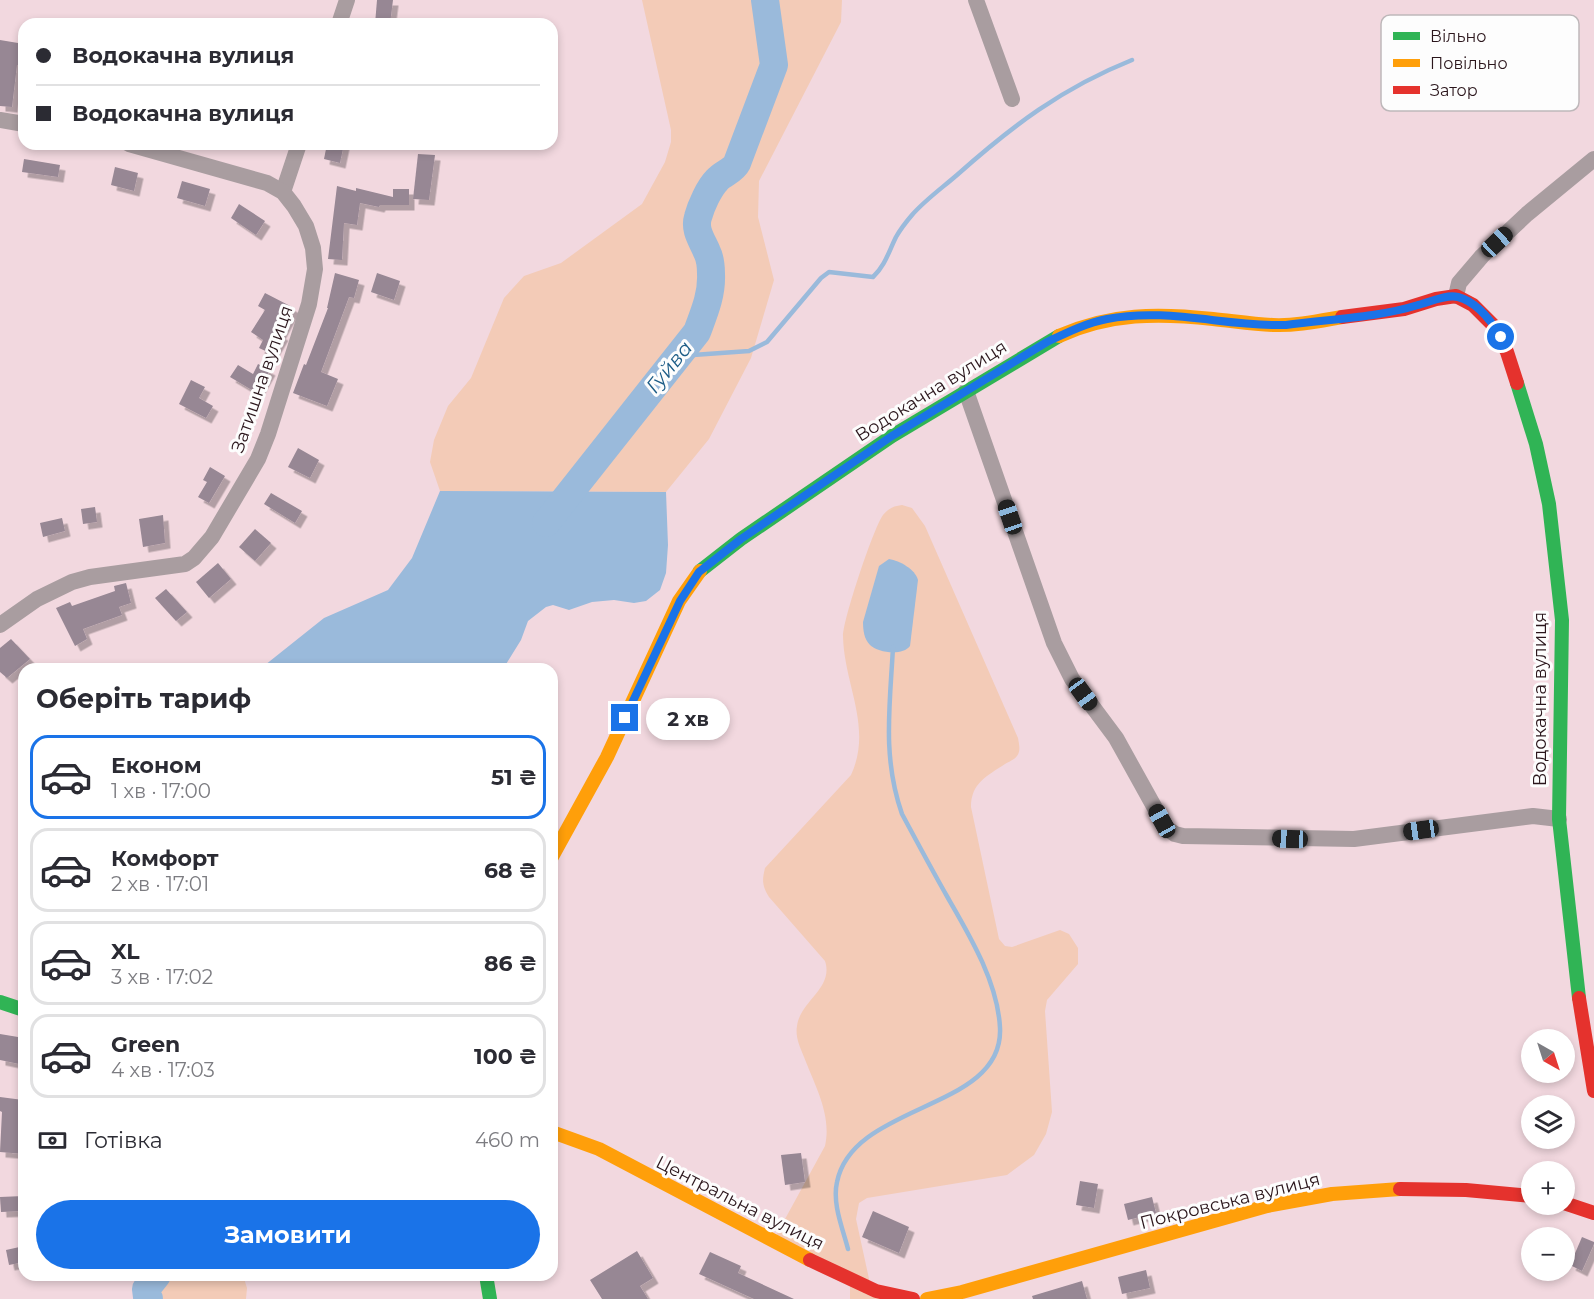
<!DOCTYPE html>
<html lang="uk">
<head>
<meta charset="utf-8">
<style>
	:root { --surface:#fff; --page:#f2f2f3; --text:#2b2b33; --muted:#7c7c81; --line:#e1e1e2; --accent:#1a73e8 }
	body { margin:0; font-family:Montserrat,sans-serif; background:var(--page); color:var(--text); height:100vh; display:flex; flex-direction:column; font-size:22px; white-space:nowrap }
	* { box-sizing:border-box; margin:0 }
	p { font-size:20px; color:var(--muted) }
	.icon { flex:none; width:33px; height:33px; fill:none; stroke:currentColor; stroke-width:2; stroke-linecap:round; stroke-linejoin:round }
	.map { position:relative; flex:1; overflow:hidden }
	.side { position:absolute; left:18px; top:663px; width:540px; height:618px; display:flex; flex-direction:column; background:var(--surface); border-radius:18px; box-shadow:0 3px 9px #0003 }
	.side>* { flex:none }
	.guide { position:absolute; left:18px; top:18px; width:540px; height:132px; border-radius:18px; box-shadow:0 3px 9px #0003; display:grid; align-content:center; height:132px; padding:0 18px; background:var(--surface) }
	.needle { width:39px; rotate:141deg }
	.tools { position:absolute; left:1521px; top:1029px; display:grid; gap:12px }
	.tools a { display:grid; place-items:center; width:54px; height:54px; border-radius:50%; background:var(--surface); box-shadow:0 3px 9px #0003; font-size:30px }
	.end { position:absolute; width:27px; height:27px; margin:-14px; border:8px solid #1a73e8; background:#fff; box-shadow:0 0 0 3px #fff }
	.from { border-radius:50% }
	.bubble { position:absolute; height:42px; border-radius:21px; background:var(--surface); box-shadow:0 3px 9px #0003; font-size:20px; font-weight:700; line-height:42px; text-align:center }
	.car { position:absolute; width:18px; height:36px; margin:-18px -9px; border-radius:8px; box-shadow:0 0 4px 2px #0007; background:linear-gradient(#222 24%,#8ab4d8 0 40%,#222 0 76%,#8ab4d8 0 86%,#222 0) }
	.guide b { display:flex; align-items:center; gap:21px; height:57px; font-size:22px }
	.guide b+b { border-top:2px solid var(--line) }
	.guide i { width:15px; height:15px; background:var(--text) }
	ul { padding:0; list-style:none }
	li { display:flex; align-items:center; gap:18px; height:84px; margin:0 12px 9px; padding:0 6px; border:3px solid var(--line); border-radius:18px }
	li div { flex:1 }
	li b { display:block; font-size:22px }
	li em { font-style:normal; font-weight:700 }
	li.current { border-color:var(--accent) }
	li>.icon { width:54px; height:54px; stroke-width:1.5 }
	h2 { padding:0 18px; font-size:27px; line-height:72px }
	.pay { display:flex; align-items:center; gap:15px; height:66px; padding:0 18px; font-size:22px }
	.pay p { margin-inline-start:auto }
	.primary-button { display:flex; gap:12px; margin-top:auto; padding:12px 18px }
	.primary-button a { flex:1; height:69px; border-radius:36px; background:var(--accent); color:#fff; font-size:24px; font-weight:700; line-height:69px; text-align:center }
	.map>svg:first-child { display:block }
</style>
</head>
<body>
<div class="map">
<svg width="1594" height="1299" viewBox="0 0 1594 1299">
	<defs>
		<filter id="shadow"><feDropShadow dx="5.5" dy="5.5" stdDeviation="0" flood-color="#0004"/></filter>
	</defs>
	<rect width="100%" height="100%" fill="#f2d8df"/>
	<g fill="#f3cbb7">
		<polygon points="642,0 842,0 841,22 759,181 758,217 774,280 751,358 709,439 666,492 440,491 430,462 434,440 448,406 471,378 504,298 524,276 561,263 642,204 665,162 671,142 671,130"/>
		<path d="M 902,505 L 912,508 L 925,526 L 1018,738 C 1019,744 1021,751 1017,756 C 1014,760 1008,762 1005,764 C 987,776 971,783 971,807 L 999,939 L 1005,946 L 1012,947 L 1060,930 L 1069,934 L 1078,948 L 1078,964 L 1047,1000 L 1045,1011 L 1052,1112 L 1046,1134 L 1034,1155 L 1007,1175 L 867,1198 L 859,1203 L 856,1219 L 871,1288 L 913,1299 L 850,1299 L 850,1279 L 773,1241 L 825,1146 C 832,1115 815,1086 804,1057 C 800,1047 795,1037 797,1026 C 800,1001 834,988 825,961 L 769,897 C 762,886 762,880 765,868 L 851,775 C 873,727 844,685 843,636 C 843,620 873,529 883,515 C 889,508 894,506 902,505 Z"/>
		<polygon points="142,1275 243,1275 247,1288 246,1299 139,1299 139,1287"/>
	</g>
	<g fill="#9abadb">
		<polygon points="440,491 666,492 668,545 666,573 660,590 646,601 634,603 614,600 592,602 569,610 553,605 546,607 528,621 521,640 503,669 260,669 324,618 388,590 412,558"/>
		<path d="M 889,559 C 900,561 915,569 918,580 L 910,646 C 903,656 878,653 870,645 C 864,639 863,630 863,622 L 879,566 Z"/>
	</g>
	<g fill="none" stroke-linecap="round" stroke-linejoin="round">
		<g stroke="#9abadb" stroke-width="4.5">
			<path d="M 679,356 L 749,351 L 767,342 L 821,278 L 829,272 L 873,277 C 885,266 889,251 896,237 C 900,230 906,222 912,215 C 925,200 942,188 957,175 C 1012,126 1062,88 1132,60"/>
			<path d="M 848,1249 C 843,1229 832,1204 837,1182 C 853,1102 1004,1111 1000,1028 C 998,983 970,936 948,898 C 932,870 917,842 902,814 C 882,757 890,705 893,647"/>
		</g>
		<g stroke="#9abadb" stroke-width="28">
			<path d="M 546,523 L 697,332 C 704,313 712,295 711,274 C 711,267 710,258 707,252 C 702,240 694,230 698,217 C 701,206 709,188 717,180 C 723,173 733,171 737,163 L 774,65 L 765,0"/>
			<polyline points="149,1299 147,1297 146,1289 157,1275"/>
		</g>
	</g>
	<g fill="#978794" filter="url(#shadow)">
		<polygon points="377,0 393,0 390,24 375,24"/>
		<polygon points="0,40 24,44 20,65 17,65 12,107 0,106"/>
		<polygon points="327,144 344,144 340,163 324,159"/>
		<polygon points="418,154 435,155 429,200 413,199"/>
		<polygon points="24,159 60,165 58,177 22,172"/>
		<polygon points="115,167 138,173 134,191 111,185"/>
		<polygon points="182,181 210,189 205,206 177,198"/>
		<polygon points="337,186 356,191 356,188 393,197 393,189 409,189 409,205 380,205 379,207 360,203 357,225 344,223 342,260 328,259"/>
		<polygon points="239,204 265,221 256,235 231,218"/>
		<polygon points="335,273 359,280 354,298 349,297 321,372 338,379 327,406 293,393 304,364 306,365 328,308 327,308"/>
		<polygon points="377,273 400,281 394,300 371,292"/>
		<polygon points="265,293 294,308 280,334 283,335 272,354 259,348 263,340 251,332 265,310 258,306"/>
		<polygon points="258,364 270,370 257,393 230,377 238,365 253,374"/>
		<polygon points="191,380 205,387 199,398 213,406 206,418 179,404"/>
		<polygon points="298,448 319,460 310,478 288,467"/>
		<polygon points="210,467 225,476 209,503 198,497 207,482 203,480"/>
		<polygon points="271,493 302,511 295,523 264,504"/>
		<polygon points="95,507 97,522 83,524 81,509"/>
		<polygon points="163,515 165,543 143,547 139,519"/>
		<polygon points="62,518 65,531 43,537 40,523"/>
		<polygon points="255,529 271,543 255,561 239,547"/>
		<polygon points="218,563 231,579 209,598 196,582"/>
		<polygon points="126,583 131,603 119,607 122,615 83,629 87,639 75,646 56,608 70,602 72,606 115,591 114,586"/>
		<polygon points="166,589 187,612 176,621 155,598"/>
		<polygon points="11,639 30,659 7,678 0,672 0,648"/>
		<polygon points="0,1034 24,1038 24,1065 0,1060"/>
		<polygon points="0,1097 23,1100 19,1131 24,1132 24,1154 0,1152 2,1112 0,1111"/>
		<polygon points="801,1153 805,1182 785,1185 781,1155"/>
		<polygon points="1080,1181 1098,1184 1094,1208 1076,1205"/>
		<polygon points="24,1196 24,1211 1,1212 0,1197"/>
		<polygon points="1152,1197 1156,1213 1128,1220 1124,1204"/>
		<polygon points="873,1211 909,1227 899,1253 862,1237"/>
		<polygon points="1582,1237 1594,1242 1594,1244 1582,1271 1570,1265"/>
		<polygon points="24,1246 24,1262 9,1265 6,1250"/>
		<polygon points="637,1251 653,1278 640,1286 648,1299 602,1299 590,1280"/>
		<polygon points="710,1252 741,1266 738,1273 794,1299 754,1299 699,1274"/>
		<polygon points="1146,1270 1150,1288 1122,1294 1118,1277"/>
		<polygon points="1082,1281 1087,1299 1033,1299 1032,1296"/>
	</g>
	<g fill="none" stroke-linecap="round" stroke-linejoin="round">
		<g stroke="#a99da0" stroke-width="16">
			<polyline points="976,0 1012,99"/>
			<polyline points="339,24 347,0"/>
			<polyline points="0,120 24,124"/>
			<polyline points="283,192 299,144"/>
			<polyline points="1456,296 1459,283 1482,256 1527,214 1594,159"/>
			<polyline points="966,391 1054,643 1072,679 1116,738 1166,828 1175,834 1183,836 1354,839 1533,816 1559,819"/>
			<polyline points="0,625 37,599 72,582 90,577 185,564 194,558 212,537 258,459 268,434 309,304 315,269 313,248 306,226 294,206 283,192 267,183 129,144"/>
		</g>
		<g stroke="#30b455" stroke-width="14">
			<polyline points="1517,383 1536,444 1549,504 1562,620 1559,819 1579,998"/>
			<polyline points="700,571 741,539 892,436 1059,336"/>
			<polyline points="0,1002 24,1010"/>
			<polyline points="486,1275 490,1299"/>
		</g>
		<g stroke="#ff9f0a" stroke-width="14">
			<path d="M 1059,336 C 1110,313 1158,313 1213,319 C 1233,321 1253,324 1273,325 C 1296,326 1319,321 1342,317"/>
			<polyline points="552,857 607,757 679,601 700,571"/>
			<polyline points="552,1132 599,1149 810,1260"/>
			<polyline points="927,1299 962,1292 1267,1206 1332,1194 1400,1189"/>
		</g>
		<g stroke="#e5322d" stroke-width="14">
			<polyline points="1342,317 1404,309 1436,299 1456,296 1473,305 1494,326 1507,352 1517,383"/>
			<polyline points="1579,998 1594,1091"/>
			<polyline points="1400,1189 1466,1190 1532,1196"/>
			<polyline points="1564,1203 1594,1213"/>
			<polyline points="810,1260 876,1291 913,1299"/>
		</g>
	</g>
	<g fill="none" stroke-linecap="round" stroke-linejoin="round">
		<path stroke="#1a73e8" stroke-width="8" d="M 625,718 L 680,601 L 699,572 L 741,539 L 892,436 L 1047,342 C 1066,333 1086,323 1107,319 C 1167,307 1227,327 1286,325 C 1330,319 1376,318 1418,305 C 1430,302 1446,294 1458,297 C 1477,302 1492,322 1501,337"/>
	</g>
	<g text-anchor="middle" stroke-width="6" stroke-linejoin="round" paint-order="stroke">
		<g font-size="18" fill="#2b161c" stroke="#fdfdfd">
			<text transform="translate(262 379) rotate(-71)" y="6">Затишна вулиця</text>
			<text transform="translate(931 391) rotate(-32)" y="6">Водокачна вулиця</text>
			<text transform="translate(1540 699) rotate(-90)" y="6">Водокачна вулиця</text>
			<text transform="translate(1230 1201) rotate(-14)" y="6">Покровська вулиця</text>
			<text transform="translate(740 1203) rotate(27)" y="6">Центральна вулиця</text>
		</g>
		<g font-size="20" font-style="italic" fill="#1c5c86" stroke="#fdfdfd">
			<text transform="translate(669 367) rotate(-51)" y="7">Гуйва</text>
		</g>
	</g>
	<rect x="1381" y="15" width="198" height="96" rx="9" fill="#fdfdfd" stroke="#beb8ba" stroke-width="1.5"/>
	<rect x="1393" y="32" width="27" height="8" fill="#30b455"/>
	<rect x="1393" y="59" width="27" height="8" fill="#ff9f0a"/>
	<rect x="1393" y="86" width="27" height="8" fill="#e5322d"/>
	<g font-size="16" fill="#2b161c">
		<text x="1430" y="42">Вільно</text>
		<text x="1430" y="69">Повільно</text>
		<text x="1430" y="96">Затор</text>
	</g>
</svg>
<div class="tools">
<a><svg class="needle" viewBox="-14 -14 28 28"><path d="M0-13l5 13h-10z" fill="#e53935"/><path d="M0 13l5-13h-10z" fill="#7c7c81"/></svg></a>
<a><svg class="icon" aria-label="layers" viewBox="0 0 24 24"><path d="M12 4l9 5-9 5-9-5zM3 14l9 5 9-5"/></svg></a>
<a>+</a>
<a>−</a>
</div>
<i class="end from" style="left:1501px;top:337px"></i>
<i class="end" style="left:625px;top:718px"></i>
<div class="bubble" style="left:646px;top:698px;width:84px">2 хв</div>
<i class="car" style="left:1497px;top:242px;rotate:47deg"></i>
<i class="car" style="left:1010px;top:517px;rotate:341deg"></i>
<i class="car" style="left:1083px;top:694px;rotate:144deg"></i>
<i class="car" style="left:1162px;top:821px;rotate:331deg"></i>
<i class="car" style="left:1421px;top:830px;rotate:262deg"></i>
<i class="car" style="left:1290px;top:839px;rotate:272deg"></i>
<div class="guide">
<b><i class="from"></i>Водокачна вулиця</b>
<b><i></i>Водокачна вулиця</b>
</div>
<section class="side">
<h2>Оберіть тариф</h2>
<ul>
<li class="current"><svg class="icon" aria-label="car" viewBox="0 0 24 24"><path d="M5 17H2v-5l4-1 3-4h7l3 4 3 1v5h-3M9 17h6M6 11h13"/><circle cx="7" cy="17" r="2"/><circle cx="17" cy="17" r="2"/></svg><div><b>Економ</b><p>1 хв · 17:00</p></div><em>51 ₴</em></li>
<li><svg class="icon" aria-label="car" viewBox="0 0 24 24"><path d="M5 17H2v-5l4-1 3-4h7l3 4 3 1v5h-3M9 17h6M6 11h13"/><circle cx="7" cy="17" r="2"/><circle cx="17" cy="17" r="2"/></svg><div><b>Комфорт</b><p>2 хв · 17:01</p></div><em>68 ₴</em></li>
<li><svg class="icon" aria-label="car" viewBox="0 0 24 24"><path d="M5 17H2v-5l4-1 3-4h7l3 4 3 1v5h-3M9 17h6M6 11h13"/><circle cx="7" cy="17" r="2"/><circle cx="17" cy="17" r="2"/></svg><div><b>XL</b><p>3 хв · 17:02</p></div><em>86 ₴</em></li>
<li><svg class="icon" aria-label="car" viewBox="0 0 24 24"><path d="M5 17H2v-5l4-1 3-4h7l3 4 3 1v5h-3M9 17h6M6 11h13"/><circle cx="7" cy="17" r="2"/><circle cx="17" cy="17" r="2"/></svg><div><b>Green</b><p>4 хв · 17:03</p></div><em>100 ₴</em></li>
</ul>
<div class="pay"><svg class="icon" aria-label="cash" viewBox="0 0 24 24"><path d="M3 7h18v10H3z"/><circle cx="12" cy="12" r="2"/></svg>Готівка<p>460 m</p></div>
<div class="primary-button"><a>Замовити</a></div>
</section>
</div>
</body>
</html>
